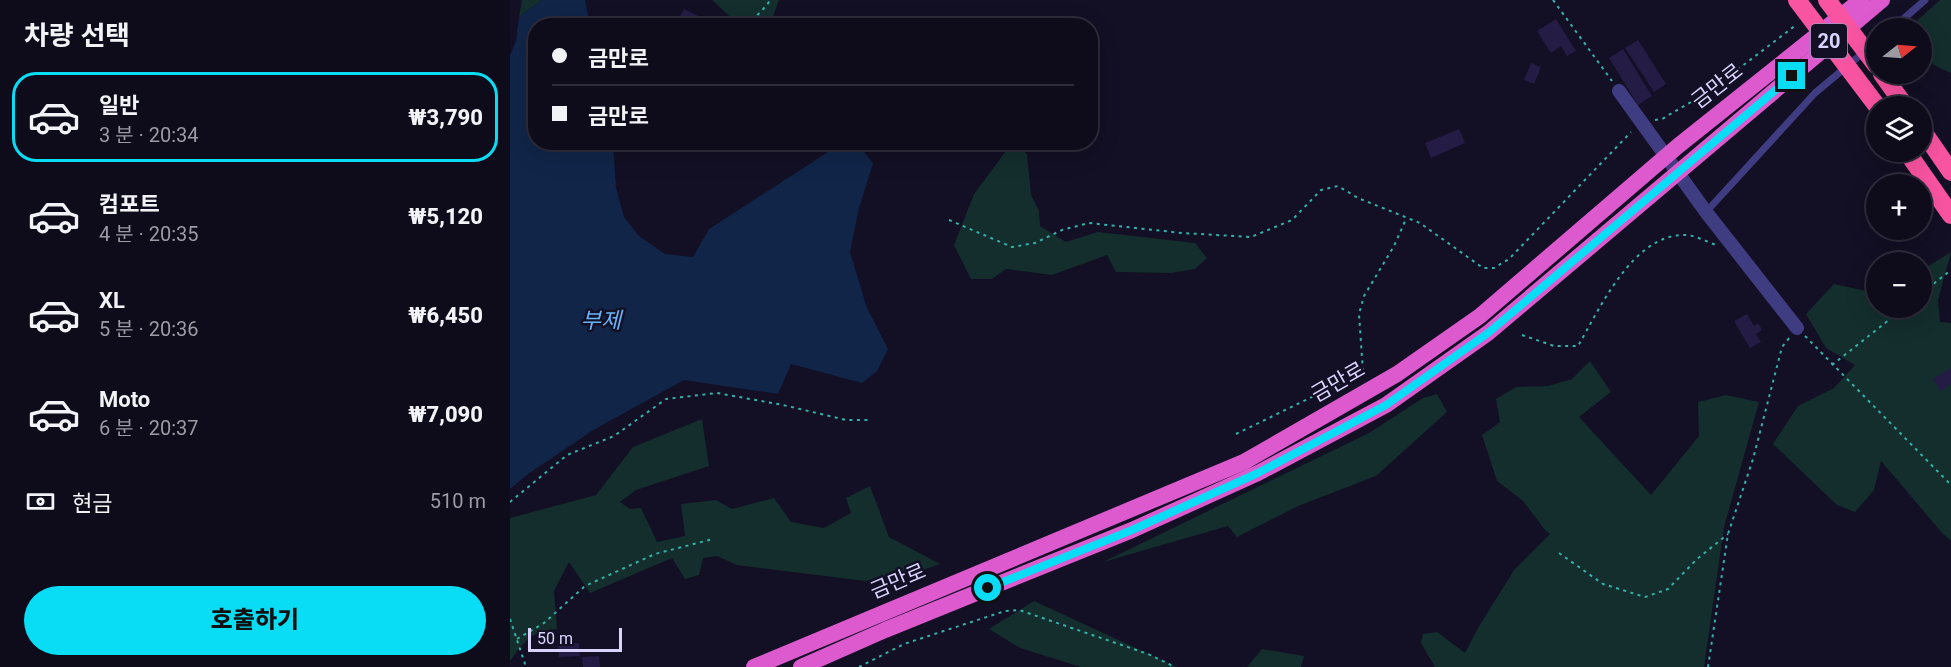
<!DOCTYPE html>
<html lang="ko">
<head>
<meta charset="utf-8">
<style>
	:root { --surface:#0e0b1b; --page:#171424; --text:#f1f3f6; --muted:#9b9ba3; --line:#2e2b3a; --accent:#09dcf5 }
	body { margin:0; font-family:Roboto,"Noto Sans KR",sans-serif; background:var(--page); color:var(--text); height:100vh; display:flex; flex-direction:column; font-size:22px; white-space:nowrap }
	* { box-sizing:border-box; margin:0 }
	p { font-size:20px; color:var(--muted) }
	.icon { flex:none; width:33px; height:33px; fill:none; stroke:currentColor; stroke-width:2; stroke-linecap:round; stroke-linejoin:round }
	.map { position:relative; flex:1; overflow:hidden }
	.sheet { display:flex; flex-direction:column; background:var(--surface); width:510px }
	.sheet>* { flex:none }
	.guide { position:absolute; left:18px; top:18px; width:570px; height:132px; border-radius:24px; box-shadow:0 6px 24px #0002,0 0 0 2px var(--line); display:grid; align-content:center; height:132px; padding:0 24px; background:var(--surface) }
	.needle { width:39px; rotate:73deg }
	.fabs { position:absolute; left:1356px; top:18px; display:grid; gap:12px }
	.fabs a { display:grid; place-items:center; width:66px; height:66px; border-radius:50%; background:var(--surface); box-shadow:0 6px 24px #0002,0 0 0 2px var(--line); font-size:30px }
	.scale { position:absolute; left:18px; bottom:15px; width:94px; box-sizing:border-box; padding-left:6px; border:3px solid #d9d4fe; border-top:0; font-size:16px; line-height:21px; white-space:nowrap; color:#d9d4fe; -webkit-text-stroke:4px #130f24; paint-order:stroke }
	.end { position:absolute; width:27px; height:27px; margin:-14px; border:8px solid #09dcf5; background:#111; box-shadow:0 0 0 3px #111 }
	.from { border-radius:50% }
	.guide b { display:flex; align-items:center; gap:21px; height:57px; font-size:22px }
	.guide b+b { border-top:2px solid var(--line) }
	.guide i { width:15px; height:15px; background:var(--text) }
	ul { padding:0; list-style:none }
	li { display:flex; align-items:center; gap:18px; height:90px; margin:0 12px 9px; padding:0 12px; border:3px solid transparent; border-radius:24px }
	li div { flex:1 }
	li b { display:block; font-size:22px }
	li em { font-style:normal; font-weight:800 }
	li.current { border-color:var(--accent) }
	li>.icon { width:54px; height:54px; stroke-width:1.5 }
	h2 { padding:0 24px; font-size:27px; line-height:72px }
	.pay { display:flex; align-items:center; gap:15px; height:66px; padding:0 24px; font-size:22px }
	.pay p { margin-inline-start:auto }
	.primary-button { display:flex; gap:12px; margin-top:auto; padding:12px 24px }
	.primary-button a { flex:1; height:69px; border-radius:36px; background:var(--accent); color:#111; font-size:24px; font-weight:800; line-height:69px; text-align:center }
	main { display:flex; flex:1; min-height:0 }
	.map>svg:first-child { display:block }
</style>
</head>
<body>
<main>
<section class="sheet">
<h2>차량 선택</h2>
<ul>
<li class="current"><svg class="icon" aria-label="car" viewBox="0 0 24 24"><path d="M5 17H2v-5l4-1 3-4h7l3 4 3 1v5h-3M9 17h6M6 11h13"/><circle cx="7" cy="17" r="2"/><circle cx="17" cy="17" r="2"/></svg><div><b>일반</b><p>3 분 · 20:34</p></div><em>₩3,790</em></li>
<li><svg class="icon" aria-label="car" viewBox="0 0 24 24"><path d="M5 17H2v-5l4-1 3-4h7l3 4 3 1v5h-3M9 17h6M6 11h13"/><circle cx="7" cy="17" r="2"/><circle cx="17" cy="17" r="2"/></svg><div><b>컴포트</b><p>4 분 · 20:35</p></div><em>₩5,120</em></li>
<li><svg class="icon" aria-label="car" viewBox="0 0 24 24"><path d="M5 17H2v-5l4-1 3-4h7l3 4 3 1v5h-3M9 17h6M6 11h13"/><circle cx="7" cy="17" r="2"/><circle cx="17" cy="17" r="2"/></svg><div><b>XL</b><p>5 분 · 20:36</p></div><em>₩6,450</em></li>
<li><svg class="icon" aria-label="car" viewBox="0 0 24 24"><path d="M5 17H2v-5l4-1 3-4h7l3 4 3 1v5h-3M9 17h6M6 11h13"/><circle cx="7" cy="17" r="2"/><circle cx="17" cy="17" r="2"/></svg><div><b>Moto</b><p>6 분 · 20:37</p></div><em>₩7,090</em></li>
</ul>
<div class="pay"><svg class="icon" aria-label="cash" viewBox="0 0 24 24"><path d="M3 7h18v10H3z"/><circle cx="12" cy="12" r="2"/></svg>현금<p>510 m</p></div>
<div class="primary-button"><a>호출하기</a></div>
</section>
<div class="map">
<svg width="1441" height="667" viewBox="0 0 1441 667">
	<rect width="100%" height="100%" fill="#130f24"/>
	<g fill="#132e2d">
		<polygon points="12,0 32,0 9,17"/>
		<polygon points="202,0 269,0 260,25 230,26"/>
		<path d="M 1430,0 L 1441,0 L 1441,73 C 1414,62 1412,57 1412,28 L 1399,28 Z"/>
		<polygon points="502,143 517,154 521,195 529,211 530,226 556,242 588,232 685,243 697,258 685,269 661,273 606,272 597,255 542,275 496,269 482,279 461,279 444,245 464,194"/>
		<polygon points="1441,252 1428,300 1430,322 1441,323 1441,541 1433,534 1371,461 1364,490 1345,512 1327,505 1263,444 1288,406 1324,388 1345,365 1316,348 1296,314 1324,284 1366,293 1366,308 1412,308 1412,270"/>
		<polygon points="1080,361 1101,392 1069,417 1141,495 1189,436 1188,402 1216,395 1249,402 1214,527 1194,667 925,667 911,643 913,634 927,632 955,653 968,628 1004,570 1040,534 1035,530 1013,501 987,481 972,435 990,422 986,399 1006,387 1038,386 1062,379"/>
		<polygon points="927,394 937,412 866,476 788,506 727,537 718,526 593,562 859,433 913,398"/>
		<path d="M 192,419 L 199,466 L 126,490 L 110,502 L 120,509 L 131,508 L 147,542 L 175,536 L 171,504 L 206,500 L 222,509 L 264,498 L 281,522 L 314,528 L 341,513 L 336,498 L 360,486 L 379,537 L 430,564 L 384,580 L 355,581 L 227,565 L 207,556 L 193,558 L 189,575 L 175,579 L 162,558 L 80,593 L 59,562 L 44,591 L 47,629 C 22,630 14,642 0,661 L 0,518 L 86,495 L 123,447 Z"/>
		<polygon points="524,601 667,667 571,667 510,648 479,629"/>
		<polygon points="752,649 794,656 791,667 737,667"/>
	</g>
	<polygon fill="#102548" points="32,0 75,0 80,25 26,26 26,142 103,143 106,188 114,217 129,236 155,254 183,257 199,229 332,143 346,143 363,163 349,208 340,252 357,308 378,349 367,371 352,383 281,364 268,394 174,380 85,429 18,474 0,489 0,55 6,41 9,17"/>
	<g fill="#251c45">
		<polygon points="174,9 194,19 190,26 174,26 167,22"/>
		<polygon points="1046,19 1066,51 1057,56 1051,46 1041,53 1027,31"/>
		<polygon points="1128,40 1156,84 1144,92 1115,48"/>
		<polygon points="1113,49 1142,96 1128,105 1099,58"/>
		<polygon points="1021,63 1031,67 1024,84 1014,80"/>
		<polygon points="949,129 955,143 921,158 915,143"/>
		<polygon points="1237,314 1244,326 1248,323 1252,330 1246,334 1251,342 1240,348 1224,321"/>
		<polygon points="1441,368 1441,384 1431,391 1423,379"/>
		<polygon points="69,643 70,656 49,657 48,644"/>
		<polygon points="89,656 90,667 73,667 72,657"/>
	</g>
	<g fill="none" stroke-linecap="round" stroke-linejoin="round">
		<g stroke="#33b2ab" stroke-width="2" stroke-dasharray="3 4.5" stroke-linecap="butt">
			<polyline points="1043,0 1102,81"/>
			<polyline points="237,26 257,5 260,0"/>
			<polyline points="1145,120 1152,119 1198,92 1286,25"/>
			<polyline points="439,220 502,247 525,243 552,230 579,223 672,233 741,237 782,220 811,190 828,186 848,198 910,223 973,268 984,268 999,259 1121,132"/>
			<polyline points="1412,293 1441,270"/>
			<path d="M 1012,335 L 1044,346 L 1068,346 C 1090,308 1123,234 1175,235 C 1185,235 1197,242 1206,245"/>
			<polyline points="1295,336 1441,485"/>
			<polyline points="1322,365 1394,308"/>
			<polyline points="726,434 853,372 849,314 854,296 884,246 896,219"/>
			<polyline points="0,502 57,455 104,436 156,399 207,393 273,405 336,420 359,420"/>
			<polyline points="1049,553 1093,584 1135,597 1158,589 1187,559 1218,534"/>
			<polyline points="0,619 16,667"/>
			<polyline points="7,639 34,623 75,586 145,554 203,539"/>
			<polyline points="349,667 394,644 495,611 509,610 638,654 665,667"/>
			<polyline points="1198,667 1218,534 1243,459 1272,347 1280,337"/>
		</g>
		<g stroke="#3f3c81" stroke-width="7">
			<polyline points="1383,28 1415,0"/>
			<polyline points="1196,212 1305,93 1366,42"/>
		</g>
		<polyline stroke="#3f3c81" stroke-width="14" points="1109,91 1196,212 1287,328"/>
		<g stroke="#dd5ace" stroke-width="16">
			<polyline points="244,667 734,462 887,374 970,316 1168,146 1351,0"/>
			<polyline points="291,667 375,630 622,530 748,473 876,405 978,333 1372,0"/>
		</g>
		<g stroke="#f954a2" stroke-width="18">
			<polyline points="1287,0 1367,106"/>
			<polyline points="1317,0 1366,65"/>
			<polyline points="1372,74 1395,106"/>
			<polyline points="1412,130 1441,172"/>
			<polyline points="1397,152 1441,215"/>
		</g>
	</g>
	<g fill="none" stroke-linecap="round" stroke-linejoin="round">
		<polyline stroke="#09dcf5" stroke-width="8" points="478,588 622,530 748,473 876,405 978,333 1282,76"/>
	</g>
	<g text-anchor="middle" stroke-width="5" stroke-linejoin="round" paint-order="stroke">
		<rect fill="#130f24" stroke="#9e99bd" stroke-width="1.5" x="1301" y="24" width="36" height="34" rx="4.5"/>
		<g font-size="20" font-weight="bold" fill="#d9d4fe">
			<text x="1319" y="48">20</text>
		</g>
		<g font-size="21" fill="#d9d4fe" stroke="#130f24">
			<text transform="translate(1207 86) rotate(-38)" y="7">금만로</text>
			<text transform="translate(828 382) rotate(-30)" y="7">금만로</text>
			<text transform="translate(388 581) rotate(-23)" y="7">금만로</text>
		</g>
		<g font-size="22" font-style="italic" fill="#66b4fa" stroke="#130f24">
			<text x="91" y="328">부제</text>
		</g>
	</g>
</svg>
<div class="fabs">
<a><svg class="needle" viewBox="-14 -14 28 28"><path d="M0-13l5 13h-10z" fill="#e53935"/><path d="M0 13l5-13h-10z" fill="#9b9ba3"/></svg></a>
<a><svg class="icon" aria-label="layers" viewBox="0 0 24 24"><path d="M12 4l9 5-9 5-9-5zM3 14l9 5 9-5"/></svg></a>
<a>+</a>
<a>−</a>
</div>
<div class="scale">50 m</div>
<i class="end from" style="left:478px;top:588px"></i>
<i class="end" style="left:1282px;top:76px"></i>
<div class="guide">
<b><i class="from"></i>금만로</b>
<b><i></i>금만로</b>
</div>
</div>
</main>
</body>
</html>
